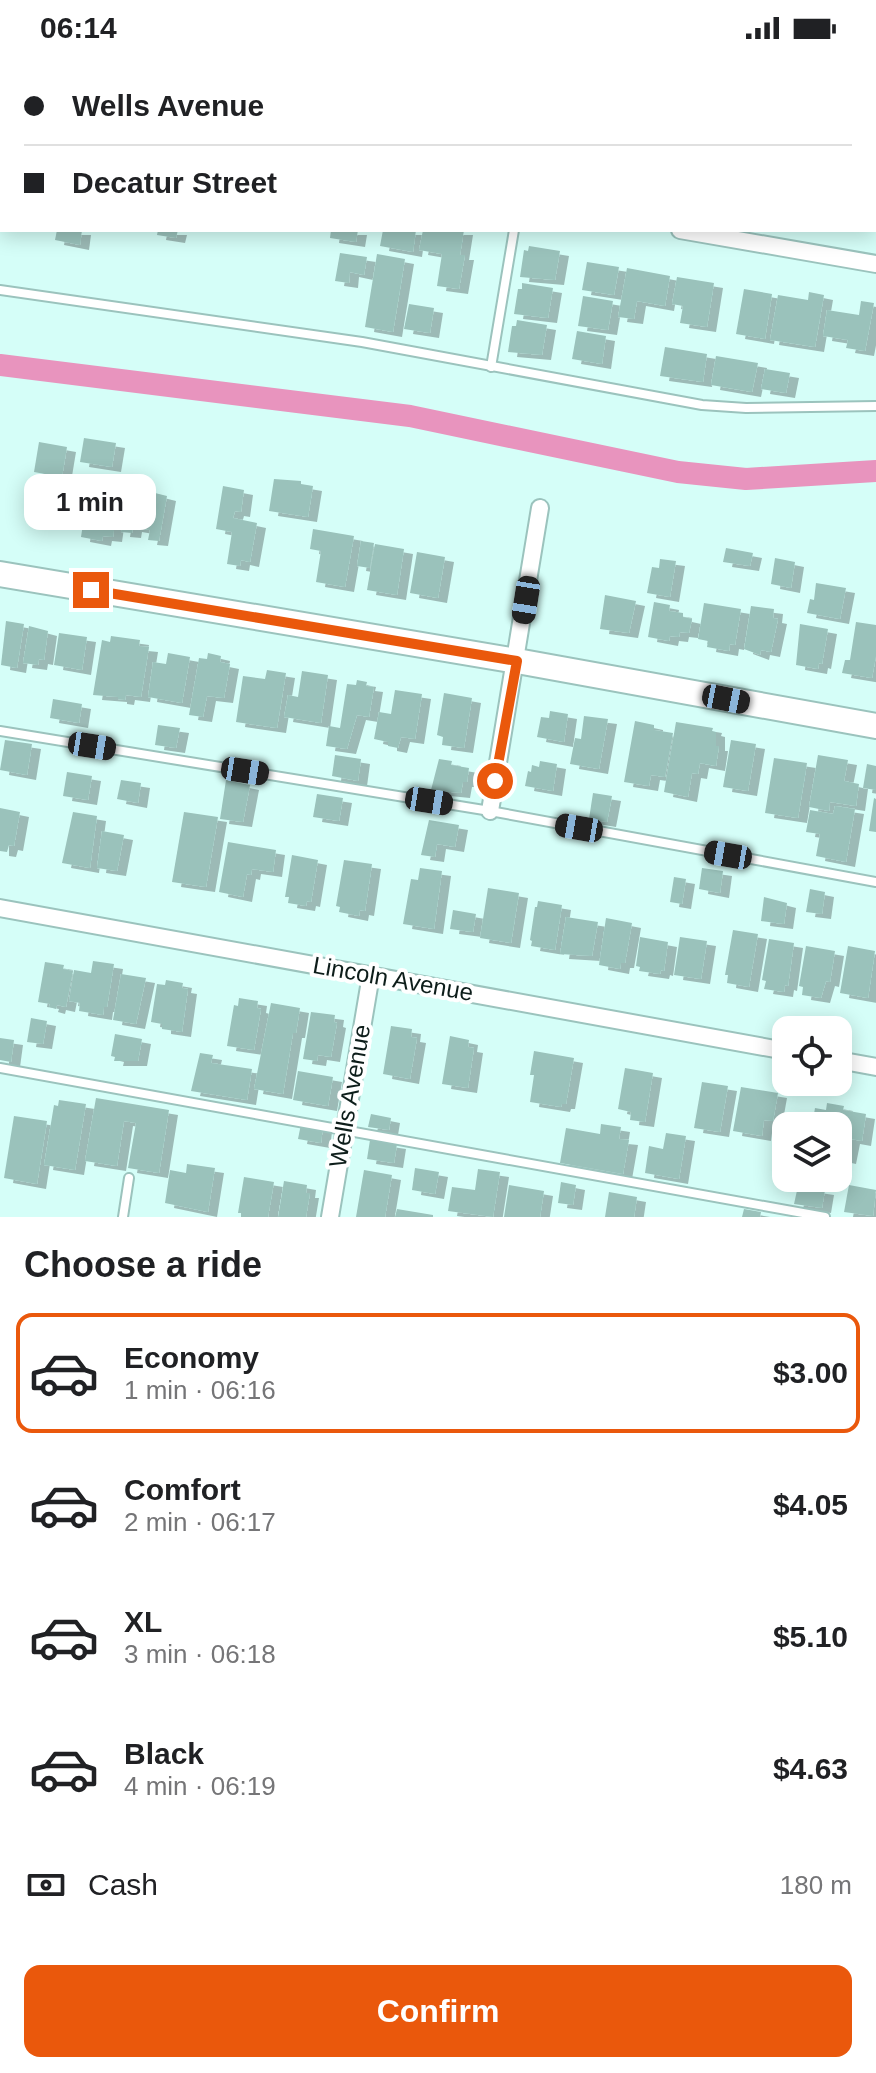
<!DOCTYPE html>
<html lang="en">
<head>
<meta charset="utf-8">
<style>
	:root { --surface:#fff; --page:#f2f2f2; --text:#202124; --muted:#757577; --line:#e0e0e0; --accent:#ea580c }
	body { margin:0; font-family:Helvetica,sans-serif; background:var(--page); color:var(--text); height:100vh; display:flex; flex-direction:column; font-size:30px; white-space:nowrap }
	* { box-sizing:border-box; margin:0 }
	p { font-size:26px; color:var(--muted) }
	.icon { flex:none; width:44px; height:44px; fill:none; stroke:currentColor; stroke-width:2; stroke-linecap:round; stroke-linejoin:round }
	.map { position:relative; height:1161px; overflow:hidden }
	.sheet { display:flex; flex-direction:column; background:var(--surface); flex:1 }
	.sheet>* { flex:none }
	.banner { position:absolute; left:0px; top:0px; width:876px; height:176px; box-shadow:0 4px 20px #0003; display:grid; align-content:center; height:176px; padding:0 24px; background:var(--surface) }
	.fabs { position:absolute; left:772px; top:960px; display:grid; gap:16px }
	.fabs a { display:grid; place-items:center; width:80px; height:80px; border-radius:16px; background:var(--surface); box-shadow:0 4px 20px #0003; font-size:40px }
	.end { position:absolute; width:36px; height:36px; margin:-18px; border:10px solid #ea580c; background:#fff; box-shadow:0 0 0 4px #fff }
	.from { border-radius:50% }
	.bubble { position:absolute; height:56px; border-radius:16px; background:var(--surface); box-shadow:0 4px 20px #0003; font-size:26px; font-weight:800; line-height:56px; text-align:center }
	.car { position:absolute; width:24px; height:48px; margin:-24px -12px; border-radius:10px; box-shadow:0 0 6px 2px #0007; background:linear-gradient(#222 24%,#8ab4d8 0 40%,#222 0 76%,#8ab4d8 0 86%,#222 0) }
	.banner b { display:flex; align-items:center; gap:28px; height:76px; font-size:30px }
	.banner b+b { border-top:2px solid var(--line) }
	.banner i { width:20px; height:20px; background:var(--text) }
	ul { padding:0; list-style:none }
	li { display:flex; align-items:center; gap:24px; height:120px; margin:0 16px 12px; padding:0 8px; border:4px solid transparent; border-radius:16px }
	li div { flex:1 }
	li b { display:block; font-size:30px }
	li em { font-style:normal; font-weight:800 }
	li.active { border-color:var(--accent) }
	li>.icon { width:72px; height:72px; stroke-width:1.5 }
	h2 { padding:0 24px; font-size:36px; line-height:96px }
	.pay { display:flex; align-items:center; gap:20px; height:88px; padding:0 24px; font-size:30px }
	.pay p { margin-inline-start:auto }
	.button { display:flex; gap:16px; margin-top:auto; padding:16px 24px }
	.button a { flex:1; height:92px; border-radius:16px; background:var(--accent); color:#fff; font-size:32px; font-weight:800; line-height:92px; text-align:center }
	.status { display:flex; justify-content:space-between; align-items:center; height:56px; padding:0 40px; background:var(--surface); direction:ltr }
	.status svg { height:22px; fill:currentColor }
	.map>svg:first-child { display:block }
</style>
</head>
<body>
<div class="status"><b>06:14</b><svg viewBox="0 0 49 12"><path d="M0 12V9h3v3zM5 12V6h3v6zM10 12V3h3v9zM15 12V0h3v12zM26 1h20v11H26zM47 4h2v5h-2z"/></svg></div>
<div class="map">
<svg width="876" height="1161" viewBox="0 0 876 1161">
	<defs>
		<filter id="shadow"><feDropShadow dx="9" dy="5" stdDeviation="0" flood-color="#0004"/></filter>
	</defs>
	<rect width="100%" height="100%" fill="#d5fef8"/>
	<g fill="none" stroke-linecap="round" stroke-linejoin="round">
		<polyline stroke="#e894be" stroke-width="22" points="0,309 410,360 678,416 746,423 876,415"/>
	</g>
	<g fill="#9ac2bb" filter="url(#shadow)">
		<polygon points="57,174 82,174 80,189 55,184"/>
		<polygon points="158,174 178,174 176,182 157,179"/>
		<polygon points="331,174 358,174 356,186 330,182"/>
		<polygon points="383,174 416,174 413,196 380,190"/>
		<polygon points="423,174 464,174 460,199 465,199 459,233 437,230 442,198 419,194"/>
		<polygon points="529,190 560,195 555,224 520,221 524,194 528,195"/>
		<polygon points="340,197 367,201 364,219 350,216 349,227 335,225"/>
		<polygon points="377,198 405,203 393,276 365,271"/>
		<polygon points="587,206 619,211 614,239 582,234"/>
		<polygon points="627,212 670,220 665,250 637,245 634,263 618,261"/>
		<polygon points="677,221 714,227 707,271 680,267 683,250 672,248"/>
		<polygon points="522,227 553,232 548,262 514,258 518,233 522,233"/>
		<polygon points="744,233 772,238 765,283 736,278"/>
		<polygon points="809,236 824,239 815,291 770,284 778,239 808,244"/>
		<polygon points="583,240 613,245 608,274 578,270"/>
		<polygon points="861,245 874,247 865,295 846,292 848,284 823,280 827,254 859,259"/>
		<polygon points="409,248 434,252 430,277 404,273"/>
		<polygon points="517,264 547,269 542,299 508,296 512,270 516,270"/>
		<polygon points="577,275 606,280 602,308 572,303"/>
		<polygon points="665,291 707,298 703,326 660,320"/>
		<polygon points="716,300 758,307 752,336 711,329"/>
		<polygon points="765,313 790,317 786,337 761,333"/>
		<polygon points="84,382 116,387 112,411 80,406"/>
		<polygon points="39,386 67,391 62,421 34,416"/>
		<polygon points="274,423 301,425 301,428 313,430 308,461 269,455"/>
		<polygon points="223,430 244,434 241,456 235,455 233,462 257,467 250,506 241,504 240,510 227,508 232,476 216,473"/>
		<polygon points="128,433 137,435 136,441 154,444 155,437 167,440 159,485 148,484 150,474 133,471 132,477 121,476"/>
		<polygon points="87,442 110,446 107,466 115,467 113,481 103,480 102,485 81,481"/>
		<polygon points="313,473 354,480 345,531 316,526 321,495 310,493"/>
		<polygon points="361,485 374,487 370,512 357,510"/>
		<polygon points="375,488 404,493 397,539 367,534"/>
		<polygon points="726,492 753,497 750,510 723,506"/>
		<polygon points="417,496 445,501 438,542 410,537"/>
		<polygon points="775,502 795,506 791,532 771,528"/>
		<polygon points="660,503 676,505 670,541 647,537 652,511 659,512"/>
		<polygon points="816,527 846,532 840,563 807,557 810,543 814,544"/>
		<polygon points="605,539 636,545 629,577 600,573"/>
		<polygon points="654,546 670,549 669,555 683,557 683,561 692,563 689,577 680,576 679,581 670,580 669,585 648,581"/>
		<polygon points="704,547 741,553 735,589 730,588 729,595 707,591 708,585 698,583"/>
		<polygon points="751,550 774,553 773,562 778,563 771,596 761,594 760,599 744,593"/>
		<polygon points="6,565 24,568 17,612 1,609"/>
		<polygon points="856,566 876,569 876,600 872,622 842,617 845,604 850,604"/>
		<polygon points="800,568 828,573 822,608 819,607 818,613 796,609"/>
		<polygon points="29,570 48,575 44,604 39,603 38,609 23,607"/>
		<polygon points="59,577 87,581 82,614 54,609"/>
		<polygon points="111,580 140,584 139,590 149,591 141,641 126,639 125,644 118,643 118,641 93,639 102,584 110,586"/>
		<polygon points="168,597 190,601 182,647 148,641 153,606 166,608"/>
		<polygon points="208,597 221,600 220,606 230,608 224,642 207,640 203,661 189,659 199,602 207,603"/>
		<polygon points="267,614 286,617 277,672 236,666 243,620 265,623"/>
		<polygon points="302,615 328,619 321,667 284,661 288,639 298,641"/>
		<polygon points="357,624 367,626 366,630 374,631 369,661 357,659 347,693 326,690 329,670 340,672 347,628 356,629"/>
		<polygon points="395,634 422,638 415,683 401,681 398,692 388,690 388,686 374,683 379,656 391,658"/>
		<polygon points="444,637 472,642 464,692 442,689 443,681 437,679"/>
		<polygon points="53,643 82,648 79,667 50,662"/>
		<polygon points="550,655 568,658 564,686 537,681 541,661 549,662"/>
		<polygon points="584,660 608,663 599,713 570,708 575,682 581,683"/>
		<polygon points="635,665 654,669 654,674 673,677 665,721 651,719 649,730 624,726"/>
		<polygon points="676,666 713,672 712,675 716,676 716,690 719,690 716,710 700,707 698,718 692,717 688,741 664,736"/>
		<polygon points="158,669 180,672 176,692 155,689"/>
		<polygon points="5,684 32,688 27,719 0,714"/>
		<polygon points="731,684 756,688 748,735 723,731"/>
		<polygon points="335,699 361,703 358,725 332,720"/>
		<polygon points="818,699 848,704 844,725 859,728 856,750 830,746 829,755 809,751"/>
		<polygon points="774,702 807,707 798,762 765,757"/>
		<polygon points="439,703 452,705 451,709 469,712 467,726 463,726 461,737 431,734"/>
		<polygon points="540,705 557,708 553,735 525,730 528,715 531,716 532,709 539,711"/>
		<polygon points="867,708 876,710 876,734 863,732"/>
		<polygon points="67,716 92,720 88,744 63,740"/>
		<polygon points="121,724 141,727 138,747 117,743"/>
		<polygon points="226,724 250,729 243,766 220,763"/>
		<polygon points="593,737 612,740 607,766 589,763"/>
		<polygon points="317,738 343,742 339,765 313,761"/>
		<polygon points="874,742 876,743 876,776 869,775"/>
		<polygon points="835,750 855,753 846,806 816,800 820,778 806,776 810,754 833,758"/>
		<polygon points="0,752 20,756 14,790 9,789 7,796 0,795"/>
		<polygon points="73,756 97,760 90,812 62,807"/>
		<polygon points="184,756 218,761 206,831 172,826"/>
		<polygon points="429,764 459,769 455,791 437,788 435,801 421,799"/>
		<polygon points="102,775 124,779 117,815 97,812"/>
		<polygon points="228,786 276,794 273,816 252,813 251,819 247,818 243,841 219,836"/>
		<polygon points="292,799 318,804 311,846 307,845 306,850 288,847 289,841 285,841"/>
		<polygon points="344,804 372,808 365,855 360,854 359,860 339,856 340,851 336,850"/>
		<polygon points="420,812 442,815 434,873 403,868 411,823 418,824"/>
		<polygon points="702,812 723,815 720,837 699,833"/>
		<polygon points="674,821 686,823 682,848 670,846"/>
		<polygon points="488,832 519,837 511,887 480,882"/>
		<polygon points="810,833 825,836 822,858 806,856"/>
		<polygon points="764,841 787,847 784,868 761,865"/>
		<polygon points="538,845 562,849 555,894 531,890 532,885 530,884 535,851 537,851"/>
		<polygon points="453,854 476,858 473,876 450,873"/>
		<polygon points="566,861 598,866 592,900 560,898"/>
		<polygon points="606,862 632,867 625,907 621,907 620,913 599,909"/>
		<polygon points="733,874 758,878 749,931 727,927 728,919 725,919"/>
		<polygon points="640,881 668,886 664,915 661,914 660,918 639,915 640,911 636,910"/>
		<polygon points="680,881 707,885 701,923 674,919"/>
		<polygon points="769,883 794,887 788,930 785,929 784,936 764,933 766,925 762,924"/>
		<polygon points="806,890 835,895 830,926 826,925 821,942 802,939 803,931 799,930"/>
		<polygon points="848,890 875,895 868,942 840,937"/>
		<polygon points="93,905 114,908 107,951 104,951 103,959 79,955 80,947 69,945 74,914 91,917"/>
		<polygon points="45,906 64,909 63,913 73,915 66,951 57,949 56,953 49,951 50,948 38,946"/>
		<polygon points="121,918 146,922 136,968 113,964"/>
		<polygon points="166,924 183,927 182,932 188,933 182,976 162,973 162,968 151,966 157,928 165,929"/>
		<polygon points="239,942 258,945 257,952 261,953 254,994 227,990 234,949 238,950"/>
		<polygon points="271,947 300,952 296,977 293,977 283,1038 254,1033"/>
		<polygon points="311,956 335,959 334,966 337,967 331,1001 318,999 317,1005 303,1003"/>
		<polygon points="31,962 47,965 43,988 27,986"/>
		<polygon points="391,970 412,973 411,981 417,982 410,1023 383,1018"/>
		<polygon points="115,978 142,983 138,1005 114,1005 115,1001 111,1000"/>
		<polygon points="450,980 469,984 468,991 474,992 468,1032 442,1028"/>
		<polygon points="0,982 14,984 11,1006 0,1004"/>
		<polygon points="534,995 574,1002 566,1048 562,1048 561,1051 530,1046 534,1019 530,1019"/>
		<polygon points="200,997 213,999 211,1007 252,1013 247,1044 191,1035"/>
		<polygon points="625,1012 653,1017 645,1066 630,1064 631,1056 618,1053"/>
		<polygon points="298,1015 333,1021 328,1050 293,1044"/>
		<polygon points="702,1026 728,1030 720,1076 694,1072"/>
		<polygon points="741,1031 778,1037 773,1065 764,1064 762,1080 733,1075"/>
		<polygon points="96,1042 169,1054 159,1117 128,1112 136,1067 124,1065 117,1110 85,1105"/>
		<polygon points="59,1044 86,1048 75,1114 44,1109 54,1049 58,1050"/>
		<polygon points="827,1047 844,1050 843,1054 866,1058 862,1085 851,1083 847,1103 838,1101 838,1070 812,1070 815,1052 826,1054"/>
		<polygon points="371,1058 391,1062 389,1074 368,1071"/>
		<polygon points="14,1060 47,1065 37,1128 4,1122"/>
		<polygon points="301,1068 323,1071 321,1087 298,1083"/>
		<polygon points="601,1068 621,1071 619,1083 629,1084 623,1118 560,1107 566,1072 600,1078"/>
		<polygon points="666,1077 686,1080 679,1123 645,1117 649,1090 663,1093"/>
		<polygon points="370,1084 397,1088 394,1107 367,1103"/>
		<polygon points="187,1108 215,1112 208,1156 165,1147 170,1114 186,1117"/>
		<polygon points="415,1112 439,1116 435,1138 412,1134"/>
		<polygon points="478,1113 500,1116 493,1161 448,1155 452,1131 475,1134"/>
		<polygon points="364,1114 392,1119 385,1161 356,1161"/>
		<polygon points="244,1121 274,1126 268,1161 241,1161 241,1157 238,1157"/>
		<polygon points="284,1125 307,1129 306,1137 310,1137 306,1161 278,1161"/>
		<polygon points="561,1126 576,1129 573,1149 558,1147"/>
		<polygon points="509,1129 544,1135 540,1161 504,1161"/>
		<polygon points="849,1129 876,1134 873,1160 844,1156"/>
		<polygon points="798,1130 825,1134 822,1152 794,1148"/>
		<polygon points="609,1136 637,1141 634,1161 605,1161"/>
		<polygon points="397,1153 433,1159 433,1161 395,1161"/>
		<polygon points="744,1153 761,1156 760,1161 742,1161"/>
	</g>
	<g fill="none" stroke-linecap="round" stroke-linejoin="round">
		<g stroke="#9bc3bd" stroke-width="12">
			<g id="lane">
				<polyline points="0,234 362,286 702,349 746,352 876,350"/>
				<polyline points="491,311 514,174"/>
				<polyline points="0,675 490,755 876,826"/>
				<polyline points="0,1012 825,1161"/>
				<polyline points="123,1161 129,1122"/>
			</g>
		</g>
		<g stroke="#9bc3bd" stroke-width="20">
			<g id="street">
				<polyline points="520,2 521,0"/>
				<polyline points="0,25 2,26"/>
				<polyline points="680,174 876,208"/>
				<polyline points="490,755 540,452"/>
				<polyline points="0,852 786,995"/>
				<polyline points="838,1004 876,1011"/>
				<polyline points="330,1161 371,919"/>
			</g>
		</g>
		<g stroke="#9bc3bd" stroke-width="28">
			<polyline id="secondary" points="0,518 517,605 876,670"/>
		</g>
		<use href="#lane" stroke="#fff" stroke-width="8"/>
		<use href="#street" stroke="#fff" stroke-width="16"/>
		<use href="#secondary" stroke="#fff" stroke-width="24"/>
	</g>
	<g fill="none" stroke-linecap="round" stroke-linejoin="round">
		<polyline stroke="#ea580c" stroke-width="10" points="91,534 517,605 495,725"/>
	</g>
	<g text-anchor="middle" stroke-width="8" stroke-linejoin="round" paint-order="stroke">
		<g font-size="24" fill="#0d1d1a" stroke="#fff">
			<text transform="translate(393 923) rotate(10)" y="8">Lincoln Avenue</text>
			<text transform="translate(350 1040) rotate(-80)" y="8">Wells Avenue</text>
		</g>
	</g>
</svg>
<div class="fabs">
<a><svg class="icon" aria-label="locate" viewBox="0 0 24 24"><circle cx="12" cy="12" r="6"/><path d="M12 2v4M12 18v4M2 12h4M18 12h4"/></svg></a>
<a><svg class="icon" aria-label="layers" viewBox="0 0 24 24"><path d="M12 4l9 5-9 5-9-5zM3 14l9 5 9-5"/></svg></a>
</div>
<i class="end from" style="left:495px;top:725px"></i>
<i class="end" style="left:91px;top:534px"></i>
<div class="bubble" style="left:24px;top:418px;width:132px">1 min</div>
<i class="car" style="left:526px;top:544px;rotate:189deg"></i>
<i class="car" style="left:726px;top:643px;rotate:101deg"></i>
<i class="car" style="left:92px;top:690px;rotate:99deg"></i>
<i class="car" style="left:245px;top:715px;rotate:99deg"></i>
<i class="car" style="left:429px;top:745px;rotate:99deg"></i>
<i class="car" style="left:579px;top:772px;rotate:280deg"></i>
<i class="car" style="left:728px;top:799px;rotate:280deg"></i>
<div class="banner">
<b><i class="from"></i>Wells Avenue</b>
<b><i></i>Decatur Street</b>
</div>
</div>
<section class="sheet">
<h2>Choose a ride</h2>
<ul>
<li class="active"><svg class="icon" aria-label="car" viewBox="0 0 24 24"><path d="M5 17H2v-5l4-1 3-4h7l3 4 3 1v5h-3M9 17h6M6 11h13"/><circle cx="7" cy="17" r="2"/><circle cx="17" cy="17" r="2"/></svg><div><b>Economy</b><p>1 min · 06:16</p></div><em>$3.00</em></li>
<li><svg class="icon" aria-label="car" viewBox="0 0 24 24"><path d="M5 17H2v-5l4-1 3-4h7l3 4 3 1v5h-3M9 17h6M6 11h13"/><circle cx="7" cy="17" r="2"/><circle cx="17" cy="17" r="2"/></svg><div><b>Comfort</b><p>2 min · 06:17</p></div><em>$4.05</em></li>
<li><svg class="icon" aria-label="car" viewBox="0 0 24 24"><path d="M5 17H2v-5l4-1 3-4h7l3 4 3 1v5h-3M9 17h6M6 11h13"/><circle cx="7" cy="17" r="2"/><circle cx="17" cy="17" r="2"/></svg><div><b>XL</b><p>3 min · 06:18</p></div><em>$5.10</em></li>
<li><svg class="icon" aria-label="car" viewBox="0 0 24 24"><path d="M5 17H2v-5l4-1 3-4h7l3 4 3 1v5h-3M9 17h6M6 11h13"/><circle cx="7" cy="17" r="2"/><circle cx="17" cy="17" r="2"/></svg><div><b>Black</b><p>4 min · 06:19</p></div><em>$4.63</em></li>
</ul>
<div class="pay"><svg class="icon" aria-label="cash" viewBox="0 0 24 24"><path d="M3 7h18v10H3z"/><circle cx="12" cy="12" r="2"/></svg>Cash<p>180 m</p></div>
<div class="button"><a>Confirm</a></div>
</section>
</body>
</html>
